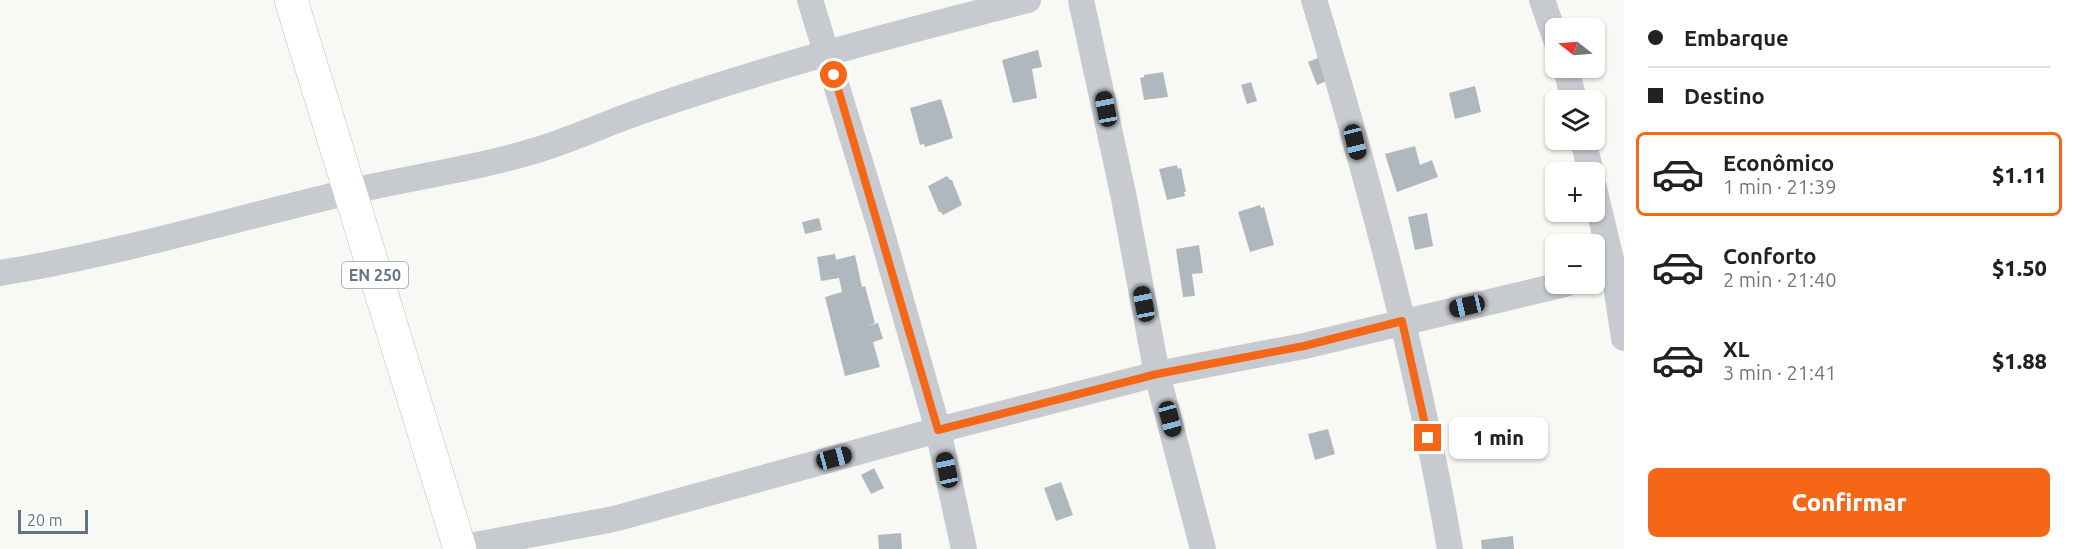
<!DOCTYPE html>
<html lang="pt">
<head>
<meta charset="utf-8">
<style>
	:root { --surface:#fff; --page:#f6f6f6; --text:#222; --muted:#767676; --line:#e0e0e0; --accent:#f66617 }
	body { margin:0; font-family:Ubuntu,sans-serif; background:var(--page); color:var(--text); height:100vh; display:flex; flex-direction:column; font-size:22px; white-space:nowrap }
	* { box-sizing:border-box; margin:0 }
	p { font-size:20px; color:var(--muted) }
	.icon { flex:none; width:33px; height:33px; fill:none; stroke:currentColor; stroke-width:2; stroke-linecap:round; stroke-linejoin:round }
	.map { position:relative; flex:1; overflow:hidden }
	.side { display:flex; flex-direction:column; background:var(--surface); width:450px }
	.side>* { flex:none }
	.banner { display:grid; align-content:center; height:132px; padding:0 24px; background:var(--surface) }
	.needle { width:39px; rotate:287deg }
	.buttons { position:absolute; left:1545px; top:18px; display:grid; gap:12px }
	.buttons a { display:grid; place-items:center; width:60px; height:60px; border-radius:9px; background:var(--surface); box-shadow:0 2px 4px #0004; font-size:30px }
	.scale { position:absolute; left:18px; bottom:15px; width:70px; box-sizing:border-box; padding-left:6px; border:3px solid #637489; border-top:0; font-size:16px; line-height:21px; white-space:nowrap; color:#637489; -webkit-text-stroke:4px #fff; paint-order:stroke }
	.end { position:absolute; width:27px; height:27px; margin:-14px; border:8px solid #f66617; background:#fff; box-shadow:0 0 0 3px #fff }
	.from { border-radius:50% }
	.bubble { position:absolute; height:42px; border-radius:9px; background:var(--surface); box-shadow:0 2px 4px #0004; font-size:20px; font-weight:800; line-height:42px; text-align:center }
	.car { position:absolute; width:18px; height:36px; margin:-18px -9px; border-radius:8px; box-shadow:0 0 4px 2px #0007; background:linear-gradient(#222 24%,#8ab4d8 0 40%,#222 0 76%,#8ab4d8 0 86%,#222 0) }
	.banner b { display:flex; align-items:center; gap:21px; height:57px; font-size:22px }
	.banner b+b { border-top:2px solid var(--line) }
	.banner i { width:15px; height:15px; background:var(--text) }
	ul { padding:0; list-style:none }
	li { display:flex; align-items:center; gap:18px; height:84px; margin:0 12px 9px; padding:0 12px; border:3px solid transparent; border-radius:9px }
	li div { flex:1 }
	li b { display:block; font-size:22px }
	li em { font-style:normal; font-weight:800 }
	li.selected { border-color:var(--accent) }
	li>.icon { width:54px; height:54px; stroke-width:1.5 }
	.primary-button { display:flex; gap:12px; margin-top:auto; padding:12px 24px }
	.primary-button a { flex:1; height:69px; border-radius:9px; background:var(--accent); color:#fff; font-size:24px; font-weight:800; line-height:69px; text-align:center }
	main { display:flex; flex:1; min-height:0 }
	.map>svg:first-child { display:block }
</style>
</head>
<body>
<main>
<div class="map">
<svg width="1624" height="549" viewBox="0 0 1624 549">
	<rect width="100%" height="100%" fill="#f8f8f4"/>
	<g fill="#b0b8bf">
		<polygon points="1038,50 1042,67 1032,69 1037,98 1013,103 1002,60"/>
		<polygon points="1328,54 1337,77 1317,85 1308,62"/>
		<polygon points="1163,72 1168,97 1144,100 1140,78 1144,77 1144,75"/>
		<polygon points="1251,82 1257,101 1247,104 1241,85"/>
		<polygon points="1475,86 1481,112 1455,119 1449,93"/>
		<polygon points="941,99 953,138 925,147 924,144 920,145 910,108"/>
		<polygon points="1415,146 1420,165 1432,160 1438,177 1397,192 1385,154"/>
		<polygon points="1177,165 1178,169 1181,168 1186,192 1184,192 1185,196 1167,200 1159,169"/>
		<polygon points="947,176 950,180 952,180 962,205 943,215 941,212 939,212 928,186"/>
		<polygon points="1260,205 1261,208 1264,207 1274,245 1250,252 1238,212"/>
		<polygon points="1427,213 1433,246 1415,250 1408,217"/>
		<polygon points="819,218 822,230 805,234 802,222"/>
		<polygon points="1199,245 1203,273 1192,274 1195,296 1183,297 1176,249"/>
		<polygon points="835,254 836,260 855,255 862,287 865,286 875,323 868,326 878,323 883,339 873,342 880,367 845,376 825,297 842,292 839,278 821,281 817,257"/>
		<polygon points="1328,429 1335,454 1315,460 1308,434"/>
		<polygon points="874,468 884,488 871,494 861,475"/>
		<polygon points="1061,482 1073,515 1056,521 1044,488"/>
		<polygon points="901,533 902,549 879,549 878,535"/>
		<polygon points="1513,536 1514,549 1482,549 1481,540"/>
	</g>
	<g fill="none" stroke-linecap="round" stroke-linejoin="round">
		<g stroke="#babdc2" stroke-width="34">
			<polyline id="primary" points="291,0 460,549"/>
		</g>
		<g stroke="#c7cacf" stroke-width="26">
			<polyline points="810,0 880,227 938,430 964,549"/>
			<polyline points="1081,0 1124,198 1157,374 1203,549"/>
			<path d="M 1314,0 C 1369,180 1418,363 1450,549"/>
			<polyline points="1542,0 1556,40"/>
			<polyline points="1566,68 1574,100"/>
			<polyline points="1583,140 1591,172"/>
			<polyline points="1594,188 1614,272 1624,338"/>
			<path d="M 0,273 C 118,254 233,219 349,192 C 411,177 476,169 537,150 C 573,139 607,123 642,111 C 768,67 898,33 1028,0"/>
			<polyline points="459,548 614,519 938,430 1157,374 1304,346 1565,284"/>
		</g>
		<use href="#primary" stroke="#fff" stroke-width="33"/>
	</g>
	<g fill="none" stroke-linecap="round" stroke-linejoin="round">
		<polyline stroke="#f66617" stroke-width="8" points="834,75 938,430 1157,374 1304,346 1402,321 1428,438"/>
	</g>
	<g text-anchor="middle" stroke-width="6" stroke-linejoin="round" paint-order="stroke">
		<rect fill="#fff" stroke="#929eac" stroke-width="1.5" x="342" y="262" width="66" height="26" rx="4.5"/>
		<g font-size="16" font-weight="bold" fill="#637489">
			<text x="375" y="281">EN 250</text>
		</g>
	</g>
</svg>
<div class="buttons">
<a><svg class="needle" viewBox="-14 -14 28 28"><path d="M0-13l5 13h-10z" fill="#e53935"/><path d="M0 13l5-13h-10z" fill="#767676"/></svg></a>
<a><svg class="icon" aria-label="layers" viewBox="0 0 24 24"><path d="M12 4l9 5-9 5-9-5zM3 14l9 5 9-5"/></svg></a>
<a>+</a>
<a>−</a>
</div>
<div class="scale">20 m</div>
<i class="end from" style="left:834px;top:75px"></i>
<i class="end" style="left:1428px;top:438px"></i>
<div class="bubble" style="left:1449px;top:417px;width:99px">1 min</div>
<i class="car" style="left:1106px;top:109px;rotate:349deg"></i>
<i class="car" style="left:1355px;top:142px;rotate:166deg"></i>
<i class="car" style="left:1144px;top:304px;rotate:349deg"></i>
<i class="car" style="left:1467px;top:306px;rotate:257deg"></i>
<i class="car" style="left:1170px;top:419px;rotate:165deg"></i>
<i class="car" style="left:834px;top:458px;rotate:75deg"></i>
<i class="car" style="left:947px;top:470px;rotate:348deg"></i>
</div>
<section class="side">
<div class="banner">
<b><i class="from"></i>Embarque</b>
<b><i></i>Destino</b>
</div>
<ul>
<li class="selected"><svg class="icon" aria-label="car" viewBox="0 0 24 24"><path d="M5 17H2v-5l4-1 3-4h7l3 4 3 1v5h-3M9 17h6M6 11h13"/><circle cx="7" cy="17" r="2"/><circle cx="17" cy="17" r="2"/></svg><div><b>Econômico</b><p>1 min · 21:39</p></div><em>$1.11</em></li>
<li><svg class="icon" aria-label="car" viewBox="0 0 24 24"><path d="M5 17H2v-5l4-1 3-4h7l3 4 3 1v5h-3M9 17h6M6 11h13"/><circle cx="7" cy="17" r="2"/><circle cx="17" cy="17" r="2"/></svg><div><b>Conforto</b><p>2 min · 21:40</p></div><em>$1.50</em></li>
<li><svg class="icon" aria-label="car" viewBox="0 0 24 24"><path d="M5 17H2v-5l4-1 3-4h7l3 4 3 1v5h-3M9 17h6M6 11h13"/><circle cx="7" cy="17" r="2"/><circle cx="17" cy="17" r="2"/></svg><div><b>XL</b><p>3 min · 21:41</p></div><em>$1.88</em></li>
</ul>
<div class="primary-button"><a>Confirmar</a></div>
</section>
</main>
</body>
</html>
